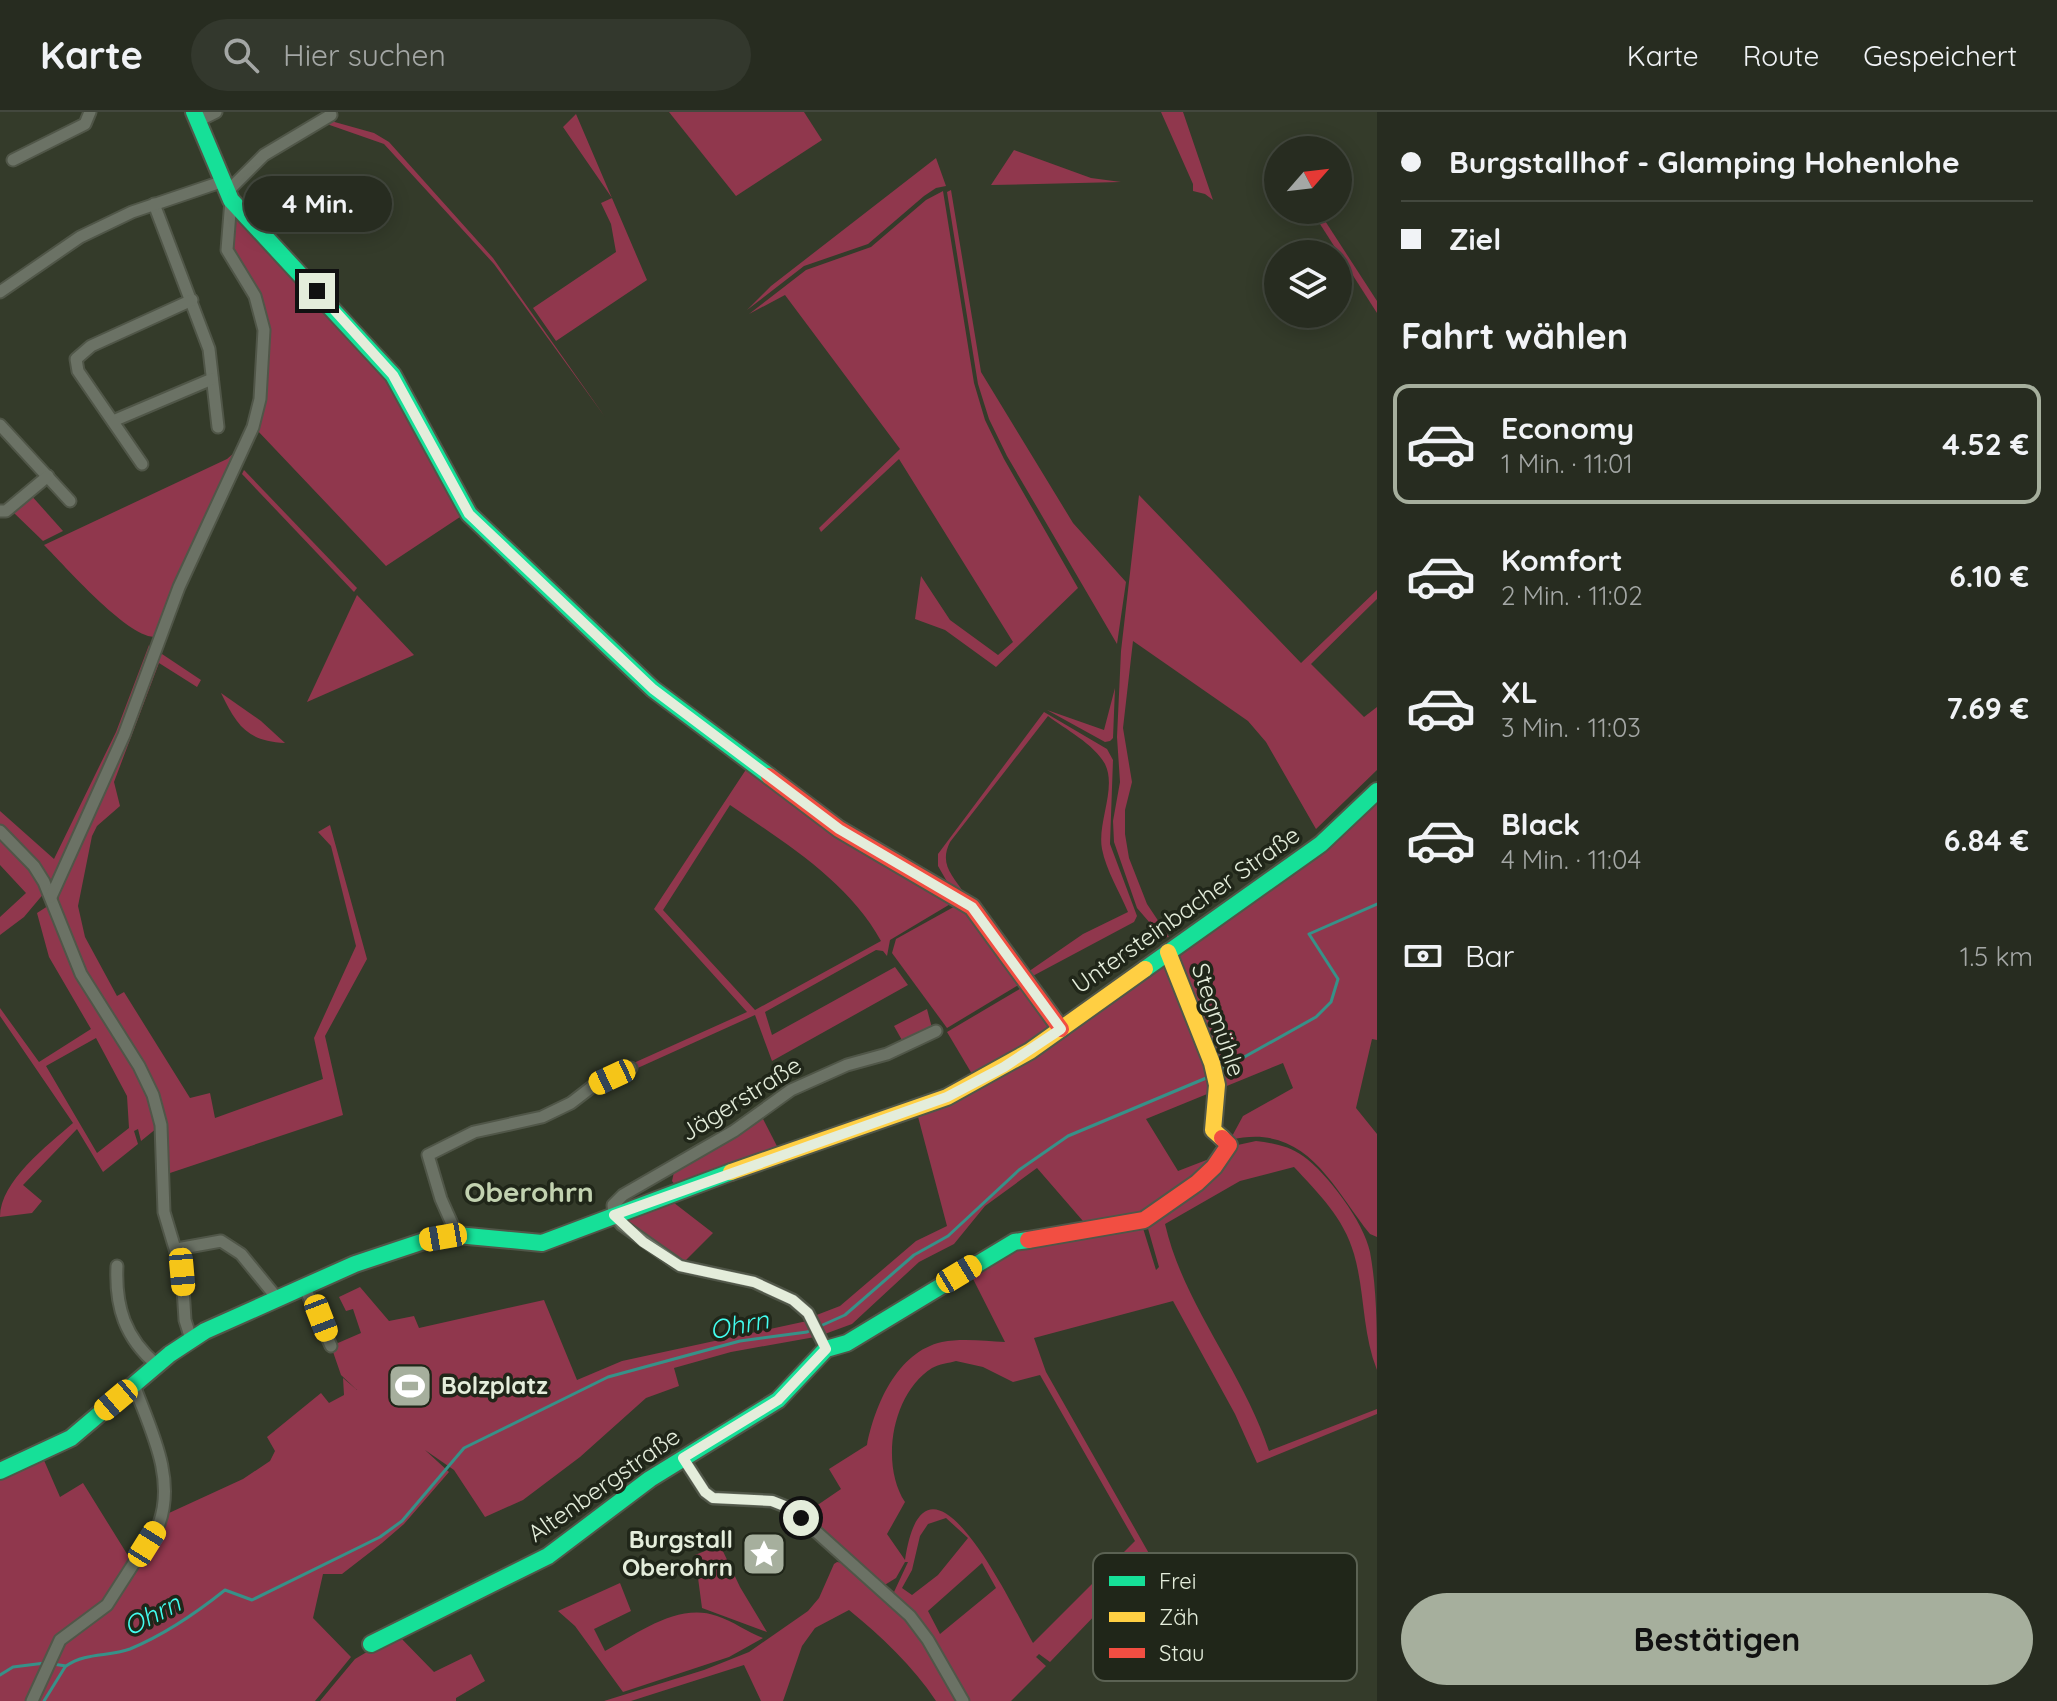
<!DOCTYPE html>
<html lang="de">
<head>
<meta charset="utf-8">
<style>
	:root { --surface:#272c20; --page:#33382d; --text:#f1f3f6; --muted:#a4a7a5; --line:#43483e; --accent:#a6af9d }
	body { margin:0; font-family:Quicksand,sans-serif; background:var(--page); color:var(--text); height:100vh; display:flex; flex-direction:column; font-size:30px; white-space:nowrap }
	* { box-sizing:border-box; margin:0 }
	p { font-size:26px; color:var(--muted) }
	.icon { flex:none; width:44px; height:44px; fill:none; stroke:currentColor; stroke-width:2; stroke-linecap:round; stroke-linejoin:round }
	.map { position:relative; flex:1; overflow:hidden }
	.panel { display:flex; flex-direction:column; background:var(--surface); width:680px }
	.panel>* { flex:none }
	.hud { display:grid; align-content:center; height:176px; padding:0 24px; background:var(--surface) }
	.needle { width:52px; rotate:62deg }
	.tools { position:absolute; left:1264px; top:24px; display:grid; gap:16px }
	.tools a { display:grid; place-items:center; width:88px; height:88px; border-radius:50%; background:var(--surface); box-shadow:0 4px 20px #0003,0 0 0 2px var(--line); font-size:40px }
	.end { position:absolute; width:36px; height:36px; margin:-18px; border:10px solid #e4eddb; background:#111; box-shadow:0 0 0 4px #111 }
	.from { border-radius:50% }
	.bubble { position:absolute; height:56px; border-radius:28px; background:var(--surface); box-shadow:0 4px 20px #0003,0 0 0 2px var(--line); font-size:26px; font-weight:700; line-height:56px; text-align:center }
	.car { position:absolute; width:24px; height:48px; margin:-24px -12px; border-radius:10px; box-shadow:0 0 6px 2px #0007; background:linear-gradient(#f5c518 24%,#345 0 40%,#f5c518 0 76%,#345 0 86%,#f5c518 0) }
	.hud b { display:flex; align-items:center; gap:28px; height:76px; font-size:30px }
	.hud b+b { border-top:2px solid var(--line) }
	.hud i { width:20px; height:20px; background:var(--text) }
	ul { padding:0; list-style:none }
	li { display:flex; align-items:center; gap:24px; height:120px; margin:0 16px 12px; padding:0 8px; border:4px solid transparent; border-radius:16px }
	li div { flex:1 }
	li b { display:block; font-size:30px }
	li em { font-style:normal; font-weight:700 }
	li.current { border-color:var(--accent) }
	li>.icon { width:72px; height:72px; stroke-width:1.5 }
	h2 { padding:0 24px; font-size:36px; line-height:96px }
	.pay { display:flex; align-items:center; gap:20px; height:88px; padding:0 24px; font-size:30px }
	.pay p { margin-inline-start:auto }
	.action { display:flex; gap:16px; margin-top:auto; padding:16px 24px }
	.action a { flex:1; height:92px; border-radius:48px; background:var(--accent); color:#111; font-size:32px; font-weight:700; line-height:92px; text-align:center }
	header { display:flex; align-items:center; gap:48px; box-sizing:border-box; height:112px; padding:0 40px; background:var(--surface); border-bottom:2px solid var(--line) }
	header strong { font-size:38px }
	nav { display:flex; gap:44px; margin-inline-start:auto; font-size:28px }
	.search { width:560px; height:72px; background:var(--page); display:flex; align-items:center; gap:20px; box-sizing:border-box; padding:0 28px; border-radius:44px; color:var(--muted); font-size:30px }
	main { display:flex; flex:1; min-height:0 }
	.map>svg:first-child { display:block }
</style>
</head>
<body>
<header>
<strong>Karte</strong>
<div class="search"><svg class="icon" aria-label="search" viewBox="0 0 24 24"><circle cx="10" cy="10" r="6"/><path d="M15 15l6 6"/></svg>Hier suchen</div>
<nav><a>Karte</a><a>Route</a><a>Gespeichert</a></nav>
</header>
<main>
<div class="map">
<svg width="1377" height="1589" viewBox="0 0 1377 1589">
	<rect width="100%" height="100%" fill="#343b2a"/>
	<g fill="#90374d" fill-rule="evenodd">
		<polygon points="669,0 804,0 822,28 736,84"/>
		<polygon points="1161,0 1183,0 1213,88 1205,82 1193,79 1193,72"/>
		<polygon points="576,2 647,168 556,229 533,196 616,140 611,112 601,91 612,86 563,15"/>
		<polygon points="331,9 374,21 389,30 493,146 605,305 494,152 384,32 324,11"/>
		<polygon points="1014,38 1091,66 1121,70 991,73"/>
		<polygon points="936,46 946,74 936,76 924,84 868,132 804,154 747,198 771,174"/>
		<polygon points="951,78 981,260 1073,411 1126,470 1117,532 1007,344 989,307 978,272 947,80"/>
		<polygon points="943,79 974,271 985,308 1004,347 1078,476 996,555 945,518 915,507 921,464 950,508 998,543 1013,530 899,347 821,420 819,416 900,337 785,183 749,202 806,158 871,135 926,88"/>
		<polygon points="233,97 379,249 463,403 386,454 256,317 267,217 232,137"/>
		<polygon points="1311,98 1318,98 1377,189 1377,201"/>
		<path d="M 242,334 L 154,525 C 125,523 66,455 44,433 L 227,347 Z"/>
		<polygon points="244,358 357,476 354,480 242,362"/>
		<polygon points="30,382 63,419 43,429 13,400"/>
		<polygon points="1139,383 1301,551 1377,478 1377,487 1311,552 1364,605 1377,595 1377,658 1316,717 1266,630 1248,609 1133,529 1123,616 1132,670 1125,698 1125,722 1129,746 1147,792 1169,825 1163,826 1137,796 1114,730 1113,709 1120,670 1117,625 1121,539"/>
		<polygon points="357,483 414,543 307,590"/>
		<polygon points="149,533 151,541 121,624 56,766 47,768 0,715 0,699 54,747 116,620"/>
		<polygon points="162,542 201,568 197,575 159,551 114,670 120,694 97,714 92,724 78,794 85,825 117,884 124,880 190,986 210,981 215,1006 323,967 314,926 356,834 331,734 318,720 330,713 367,847 325,924 343,1003 167,1062 163,1012 86,861 58,790 59,780 157,544"/>
		<polygon points="1115,576 1113,626 1110,629 1105,630 1047,598 1104,618"/>
		<path d="M 652,579 L 952,791 L 890,828 L 887,844 L 883,839 L 876,838 L 765,900 L 772,923 L 895,855 L 908,873 L 772,949 L 755,903 L 620,964 L 618,958 L 747,900 L 654,797 L 747,656 ZM 730,693 C 785,731 848,769 881,829 L 755,898 L 663,798 Z"/>
		<path d="M 221,581 L 261,609 L 285,631 C 247,629 237,614 221,581 Z"/>
		<path d="M 1044,600 L 1107,637 L 1113,648 L 1110,732 L 1137,804 L 1134,810 L 1029,866 L 1025,862 L 1083,822 L 1128,800 C 1120,781 1106,758 1102,737 C 1097,711 1117,676 1105,652 C 1094,632 1065,617 1048,604 L 950,730 C 939,752 952,763 965,782 L 953,780 L 938,754 L 938,742 Z"/>
		<path d="M 1377,684 L 1377,928 L 1372,927 L 1356,996 L 1377,1022 L 1377,1125 L 1370,1122 C 1331,1073 1306,1010 1230,1028 L 1243,1004 L 1293,976 L 1283,951 L 1146,1007 L 1178,1059 L 1222,1042 L 1153,1100 L 1089,1116 L 1037,1056 L 985,1094 L 954,1132 L 919,1150 L 852,1212 L 822,1223 L 814,1204 L 840,1194 L 916,1129 L 947,1114 L 917,1001 L 1162,850 L 1177,849 L 1179,839 Z"/>
		<polygon points="0,725 32,757 45,780 24,805 0,823 0,805 26,781 0,753"/>
		<path d="M 51,792 L 149,983 L 157,1016 L 141,1029 L 138,1017 L 134,1019 L 138,1032 L 103,1060 L 77,1017 L 23,1073 L 42,1089 L 32,1101 L 0,1105 C 0,1069 48,1033 73,1011 L 0,904 L 0,896 L 39,950 L 91,917 L 49,845 L 37,801 ZM 96,926 L 127,984 L 129,1016 L 97,1041 L 46,954 Z"/>
		<polygon points="959,792 964,793 1020,872 947,916 892,841 896,827"/>
		<polygon points="1023,875 1052,918 975,967 947,920"/>
		<polygon points="927,897 932,916 903,930 894,914"/>
		<polygon points="762,1005 780,1040 675,1073 672,1069 674,1060"/>
		<path d="M 1256,1029 C 1273,1031 1289,1034 1303,1044 C 1327,1061 1364,1110 1370,1140 C 1377,1178 1377,1219 1377,1258 C 1362,1220 1365,1180 1354,1142 C 1344,1106 1318,1081 1294,1055 L 1240,1069 L 1165,1112 C 1184,1194 1243,1259 1269,1339 L 1377,1297 L 1377,1302 L 1257,1351 L 1235,1302 L 1173,1189 L 1034,1226 L 1046,1260 L 1151,1445 L 1050,1550 L 1039,1542 L 1036,1545 L 1046,1554 L 1011,1589 L 966,1589 L 895,1484 L 894,1480 L 908,1450 L 905,1450 L 896,1466 L 883,1474 L 803,1403 L 841,1377 L 829,1357 L 867,1333 C 875,1293 897,1240 942,1230 C 962,1226 985,1229 1005,1230 L 969,1159 L 1015,1131 L 1142,1113 L 1156,1158 L 1159,1155 L 1147,1113 L 1233,1034 ZM 956,1249 L 983,1255 L 1013,1270 L 1040,1263 L 1135,1429 L 1033,1531 C 1013,1496 926,1309 905,1448 L 887,1422 L 905,1390 C 880,1352 892,1281 932,1256 C 939,1252 949,1251 956,1249 ZM 946,1406 L 968,1426 L 938,1463 L 912,1483 L 902,1476 L 912,1458 L 920,1424 L 928,1412 ZM 982,1451 L 996,1476 L 940,1522 L 928,1499 Z"/>
		<polygon points="669,1087 713,1121 683,1151 630,1115 626,1108 628,1103 659,1096"/>
		<polygon points="360,1175 389,1209 414,1204 419,1216 544,1188 577,1268 622,1249 807,1209 815,1225 731,1240 674,1256 679,1274 646,1286 580,1345 523,1388 485,1405 454,1358 425,1338 449,1360 404,1412 382,1431 342,1462 323,1462 313,1506 351,1545 315,1589 35,1589 62,1529 100,1501 169,1401 243,1367 270,1349 275,1339 267,1325 321,1281 329,1291 344,1283 343,1266 357,1278 341,1263 331,1234 361,1221 353,1197 346,1199 339,1185"/>
		<polygon points="43,1346 60,1385 83,1371 132,1450 111,1483 57,1526 49,1537 28,1589 0,1589 0,1363"/>
		<polygon points="720,1433 740,1475 767,1520 702,1496 695,1443"/>
		<path d="M 837,1450 L 843,1451 L 907,1505 L 960,1589 L 936,1589 C 913,1554 881,1524 849,1498 L 815,1516 L 802,1534 L 783,1589 L 761,1589 L 744,1553 L 631,1589 L 604,1589 L 704,1558 L 749,1540 L 808,1499 L 819,1486 L 834,1452 Z"/>
		<path d="M 620,1471 L 631,1499 L 594,1517 L 605,1539 C 637,1522 678,1490 717,1504 C 733,1509 747,1520 763,1526 L 729,1545 L 623,1580 L 575,1514 L 558,1499 Z"/>
		<polygon points="397,1522 434,1560 471,1542 485,1569 456,1586 456,1589 320,1589 355,1547"/>
	</g>
	<g fill="none" stroke-linecap="round" stroke-linejoin="round">
		<g stroke="#379188" stroke-width="3">
			<polyline points="1221,958 1316,905 1331,890 1338,867 1309,822 1377,792"/>
			<path d="M 53,1552 L 66,1554 C 86,1540 108,1545 130,1537 C 166,1522 195,1502 225,1478 L 252,1488 L 380,1425 L 402,1409 L 464,1336 L 608,1265 L 740,1229 L 807,1220 L 845,1203 L 914,1143 L 948,1124 L 1019,1058 L 1068,1024 L 1211,964"/>
			<polyline points="0,1563 13,1555 45,1551"/>
			<polyline points="44,1589 65,1555"/>
		</g>
		<g stroke="#505648" stroke-width="15">
			<g id="street">
				<polyline points="198,9 216,0"/>
				<polyline points="13,48 85,12 90,0"/>
				<polyline points="227,80 264,43 331,3"/>
				<polyline points="154,92 209,237 218,315"/>
				<polyline points="0,180 80,125 132,100 221,70"/>
				<polyline points="113,309 212,267"/>
				<polyline points="0,313 70,389"/>
				<polyline points="142,352 78,259 76,247 91,234 192,188"/>
				<polyline points="0,399 6,399 48,364"/>
				<polyline points="0,719 34,754 44,770 81,862 139,954 153,983 161,1013 164,1100 182,1160 185,1208 191,1227"/>
				<polyline points="51,785 124,623 179,475 253,315 260,287 264,218 255,184 227,138 231,88"/>
				<polyline points="457,1123 441,1087 428,1043 474,1020 542,1005 571,991 593,974 631,956"/>
				<polyline points="177,1137 221,1129 241,1142 277,1186"/>
				<path d="M 117,1154 C 115,1195 125,1226 157,1253"/>
				<polyline points="304,1174 331,1234"/>
				<polyline points="826,1237 808,1201 793,1188 754,1170 680,1154 622,1113 614,1103 613,1093 623,1083 734,1019 791,978 847,953 887,942 936,919"/>
				<polyline points="683,1346 705,1380 713,1386 772,1389 787,1395 801,1406 910,1504 928,1528 963,1589"/>
				<path d="M 32,1589 L 60,1528 L 107,1493 L 159,1412 C 176,1365 150,1317 134,1273"/>
			</g>
		</g>
		<g stroke="#505648" stroke-width="20">
			<g id="fast">
				<polyline points="194,0 231,88 393,263 469,402 653,577 769,664"/>
				<polyline points="1145,857 1321,732 1377,679"/>
				<polyline points="0,1359 71,1326 170,1242 205,1219 355,1152 424,1129 457,1123 542,1131 731,1060"/>
				<polyline points="371,1532 548,1444 650,1367 778,1288 826,1237 847,1231 1014,1130 1028,1128"/>
			</g>
		</g>
		<g stroke="#505648" stroke-width="20">
			<g id="slow">
				<polyline points="1168,840 1212,951 1217,973 1213,1018 1222,1026"/>
				<polyline points="731,1060 947,985 1030,939 1145,857"/>
			</g>
		</g>
		<g stroke="#505648" stroke-width="20">
			<g id="jam">
				<polyline points="769,664 839,717 972,795 1061,917"/>
				<polyline points="1028,1128 1144,1108 1197,1071 1214,1055 1229,1033 1222,1026"/>
			</g>
		</g>
		<use href="#street" stroke="#6b7265" stroke-width="11"/>
		<use href="#fast" stroke="#16e098" stroke-width="16"/>
		<use href="#slow" stroke="#ffcf43" stroke-width="16"/>
		<use href="#jam" stroke="#f24e42" stroke-width="16"/>
	</g>
	<g fill="none" stroke-linecap="round" stroke-linejoin="round">
		<polyline stroke="#e4eddb" stroke-width="10" points="317,179 393,263 469,402 653,577 839,717 972,795 1061,917 1004,955 947,985 614,1103 643,1130 680,1154 754,1170 793,1188 808,1201 826,1237 778,1288 683,1346 705,1380 713,1386 772,1389 787,1395 801,1406"/>
	</g>
	<defs>
		<g id="stadium-square" transform="scale(2.3)"><rect x="-9" y="-9" width="18" height="18" rx="4" fill="#a6af9d" stroke="#202619"/><path d="M0-5a6.5 5 0 1 0 0 10a6.5 5 0 1 0 0-10ZM-3.5-1.8h7v3.6h-7Z" fill="#fff"/></g>
		<g id="sight-square" transform="scale(2.3)"><rect x="-9" y="-9" width="18" height="18" rx="4" fill="#a6af9d" stroke="#202619"/><path d="M0-6L1.8-2.2L6-1.7L2.9 1.2L3.7 5.4L0 3.3L-3.7 5.4L-2.9 1.2L-6-1.7L-1.8-2.2Z" fill="#fff"/></g>
	</defs>
	<g fill-rule="evenodd">
		<use href="#stadium-square" x="410" y="1274"/>
		<use href="#sight-square" x="764" y="1442"/>
	</g>
	<g text-anchor="middle" stroke-width="7" stroke-linejoin="round" paint-order="stroke">
		<g font-size="24" fill="#e4eddb" stroke="#202619">
			<text transform="translate(1186 798) rotate(-35)" y="8">Untersteinbacher Straße</text>
			<text transform="translate(1218 908) rotate(71)" y="8">Stegmühle</text>
			<text transform="translate(741 987) rotate(-32)" y="8">Jägerstraße</text>
			<text transform="translate(604 1373) rotate(-35)" y="8">Altenbergstraße</text>
		</g>
		<g font-size="24" font-weight="bold" fill="#e4eddb" stroke="#202619" text-anchor="start">
			<text x="441" y="1282">Bolzplatz</text>
			<text x="733" y="1436" text-anchor="end">Burgstall<tspan x="733" dy="28">Oberohrn</tspan></text>
		</g>
		<g font-size="26" font-style="italic" fill="#42fef0" stroke="#202619">
			<text transform="translate(739 1213) rotate(-11)" y="9">Ohrn</text>
			<text transform="translate(152 1503) rotate(-27)" y="9">Ohrn</text>
		</g>
		<g font-size="28" font-weight="bold" fill="#c2d2b0" stroke="#202619">
			<text x="529" y="1090">Oberohrn</text>
		</g>
	</g>
	<rect x="1093" y="1441" width="264" height="128" rx="12" fill="#202619" stroke="#5b6253" stroke-width="2"/>
	<rect x="1109" y="1464" width="36" height="10" fill="#16e098"/>
	<rect x="1109" y="1500" width="36" height="10" fill="#ffcf43"/>
	<rect x="1109" y="1536" width="36" height="10" fill="#f24e42"/>
	<g font-size="22" fill="#e4eddb">
		<text x="1159" y="1477">Frei</text>
		<text x="1159" y="1513">Zäh</text>
		<text x="1159" y="1549">Stau</text>
	</g>
</svg>
<div class="tools">
<a><svg class="needle" viewBox="-14 -14 28 28"><path d="M0-13l5 13h-10z" fill="#e53935"/><path d="M0 13l5-13h-10z" fill="#a4a7a5"/></svg></a>
<a><svg class="icon" aria-label="layers" viewBox="0 0 24 24"><path d="M12 4l9 5-9 5-9-5zM3 14l9 5 9-5"/></svg></a>
</div>
<i class="end from" style="left:801px;top:1406px"></i>
<i class="end" style="left:317px;top:179px"></i>
<div class="bubble" style="left:244px;top:64px;width:148px">4 Min.</div>
<i class="car" style="left:612px;top:965px;rotate:245deg"></i>
<i class="car" style="left:443px;top:1125px;rotate:260deg"></i>
<i class="car" style="left:182px;top:1160px;rotate:175deg"></i>
<i class="car" style="left:959px;top:1162px;rotate:59deg"></i>
<i class="car" style="left:321px;top:1206px;rotate:159deg"></i>
<i class="car" style="left:116px;top:1288px;rotate:230deg"></i>
<i class="car" style="left:147px;top:1432px;rotate:32deg"></i>
</div>
<section class="panel">
<div class="hud">
<b><i class="from"></i>Burgstallhof - Glamping Hohenlohe</b>
<b><i></i>Ziel</b>
</div>
<h2>Fahrt wählen</h2>
<ul>
<li class="current"><svg class="icon" aria-label="car" viewBox="0 0 24 24"><path d="M5 17H2v-5l4-1 3-4h7l3 4 3 1v5h-3M9 17h6M6 11h13"/><circle cx="7" cy="17" r="2"/><circle cx="17" cy="17" r="2"/></svg><div><b>Economy</b><p>1 Min. · 11:01</p></div><em>4.52 €</em></li>
<li><svg class="icon" aria-label="car" viewBox="0 0 24 24"><path d="M5 17H2v-5l4-1 3-4h7l3 4 3 1v5h-3M9 17h6M6 11h13"/><circle cx="7" cy="17" r="2"/><circle cx="17" cy="17" r="2"/></svg><div><b>Komfort</b><p>2 Min. · 11:02</p></div><em>6.10 €</em></li>
<li><svg class="icon" aria-label="car" viewBox="0 0 24 24"><path d="M5 17H2v-5l4-1 3-4h7l3 4 3 1v5h-3M9 17h6M6 11h13"/><circle cx="7" cy="17" r="2"/><circle cx="17" cy="17" r="2"/></svg><div><b>XL</b><p>3 Min. · 11:03</p></div><em>7.69 €</em></li>
<li><svg class="icon" aria-label="car" viewBox="0 0 24 24"><path d="M5 17H2v-5l4-1 3-4h7l3 4 3 1v5h-3M9 17h6M6 11h13"/><circle cx="7" cy="17" r="2"/><circle cx="17" cy="17" r="2"/></svg><div><b>Black</b><p>4 Min. · 11:04</p></div><em>6.84 €</em></li>
</ul>
<div class="pay"><svg class="icon" aria-label="cash" viewBox="0 0 24 24"><path d="M3 7h18v10H3z"/><circle cx="12" cy="12" r="2"/></svg>Bar<p>1.5 km</p></div>
<div class="action"><a>Bestätigen</a></div>
</section>
</main>
</body>
</html>
